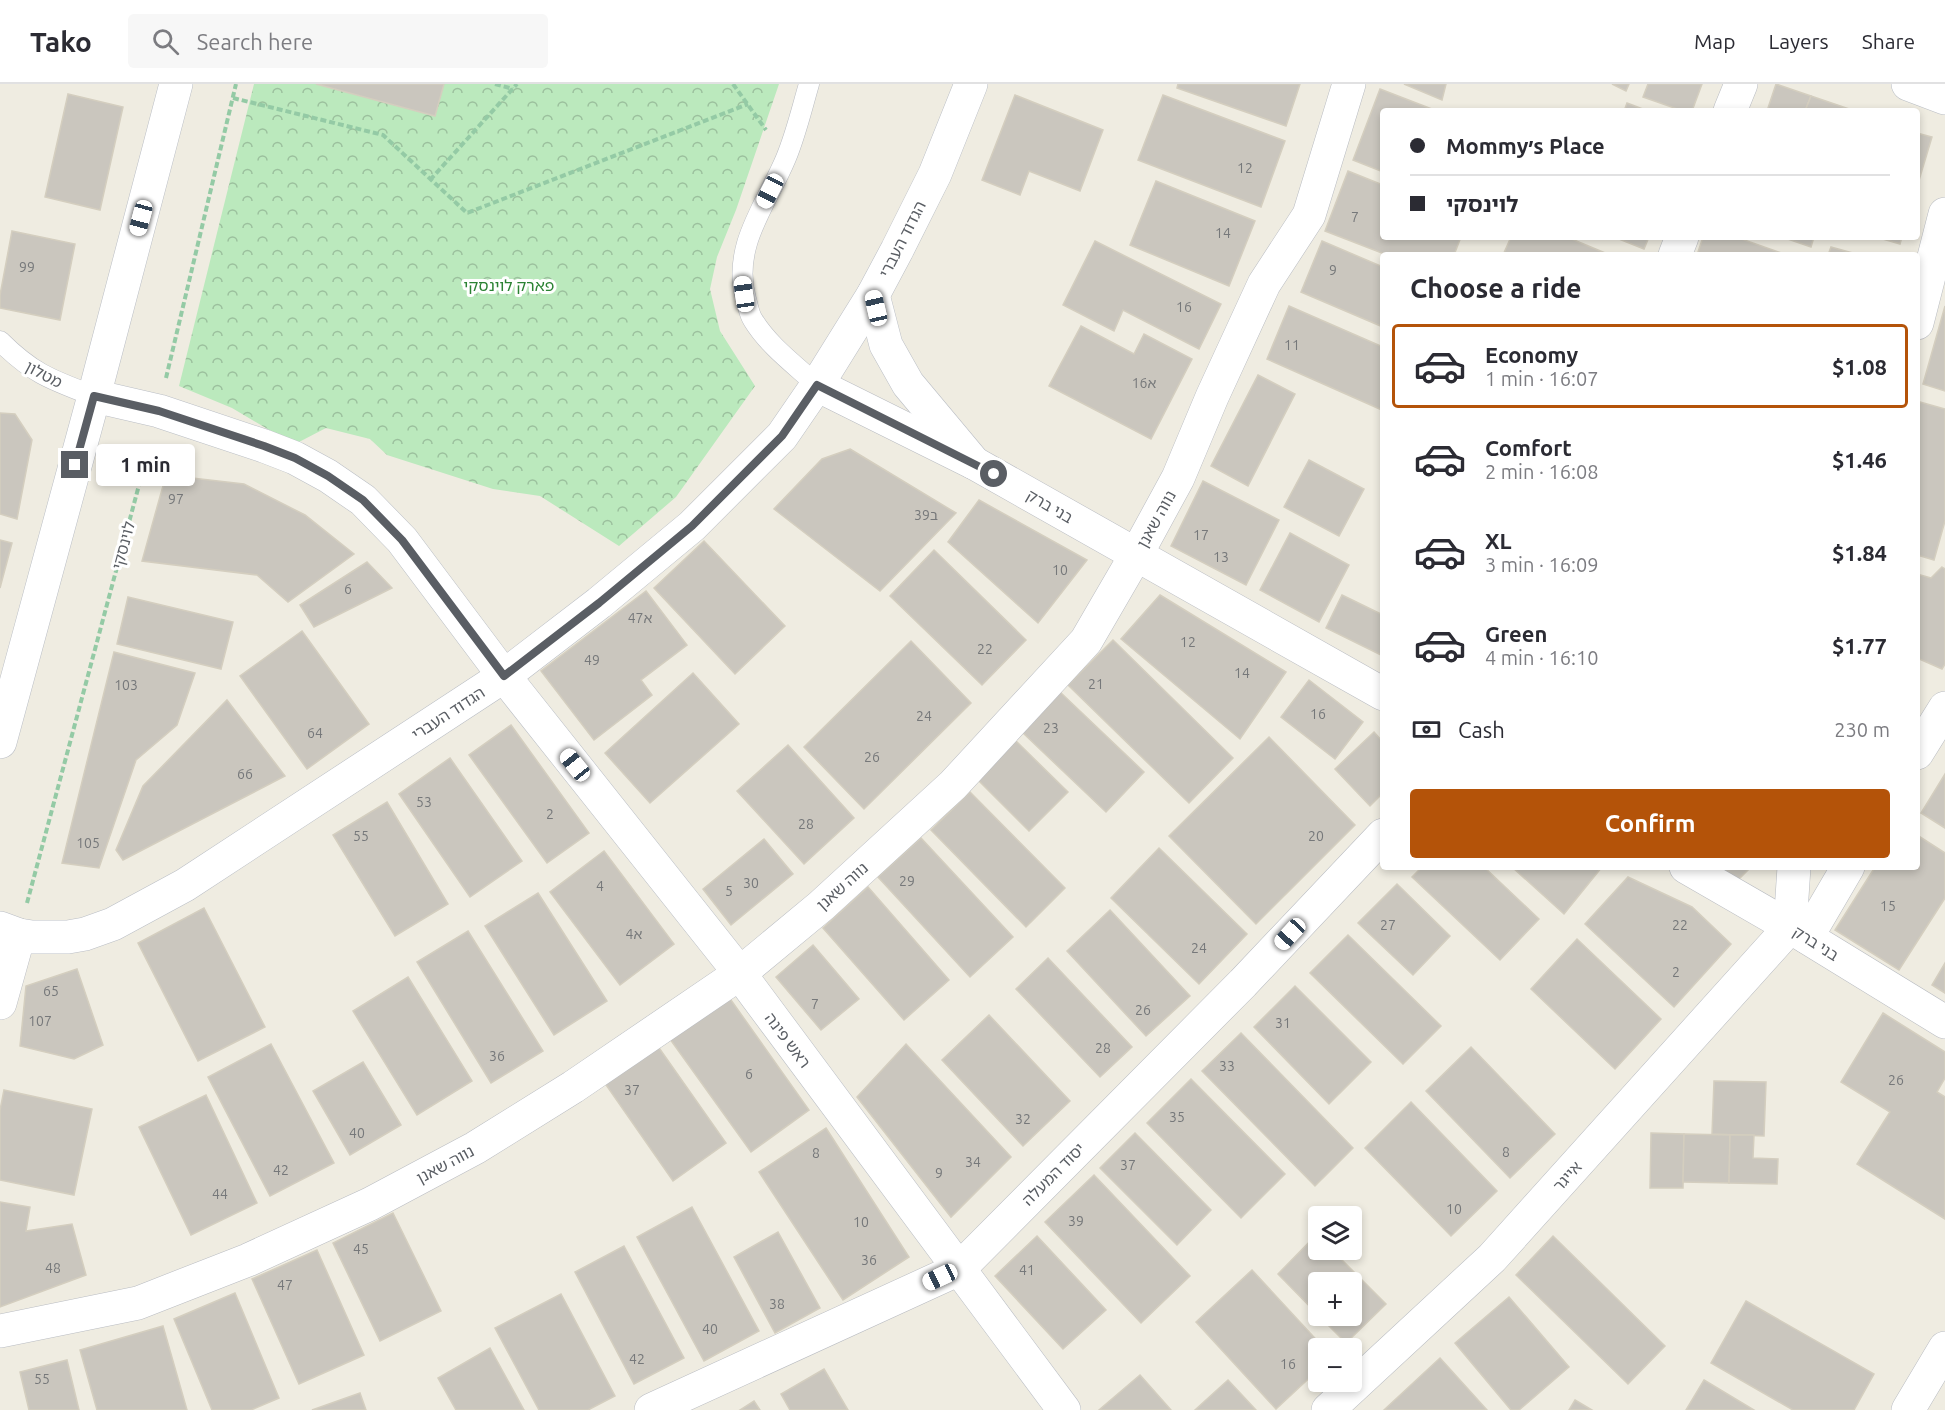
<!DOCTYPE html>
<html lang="en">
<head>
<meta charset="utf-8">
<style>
	:root { --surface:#fff; --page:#f7f7f7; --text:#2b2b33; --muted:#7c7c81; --line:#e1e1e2; --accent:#b45309 }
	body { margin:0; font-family:Ubuntu,"Noto Sans Hebrew",sans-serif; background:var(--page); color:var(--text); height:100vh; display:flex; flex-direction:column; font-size:22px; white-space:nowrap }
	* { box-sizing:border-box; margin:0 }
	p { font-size:20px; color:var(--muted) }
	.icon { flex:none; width:33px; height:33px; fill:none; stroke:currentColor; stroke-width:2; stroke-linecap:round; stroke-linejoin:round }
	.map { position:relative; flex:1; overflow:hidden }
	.sheet { position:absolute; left:1380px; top:168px; width:540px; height:618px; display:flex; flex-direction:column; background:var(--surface); border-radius:6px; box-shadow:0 3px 9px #0003 }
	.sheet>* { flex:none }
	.guide { position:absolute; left:1380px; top:24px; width:540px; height:132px; border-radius:6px; box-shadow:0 3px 9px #0003; display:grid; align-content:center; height:132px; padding:0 30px; background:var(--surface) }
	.buttons { position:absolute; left:1308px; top:1122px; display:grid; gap:12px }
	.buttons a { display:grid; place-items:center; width:54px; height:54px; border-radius:6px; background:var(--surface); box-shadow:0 3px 9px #0003; font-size:30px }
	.end { position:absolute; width:27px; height:27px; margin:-14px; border:8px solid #5a5e64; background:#fff; box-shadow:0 0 0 3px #fff }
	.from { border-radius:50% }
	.bubble { position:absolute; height:42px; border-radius:6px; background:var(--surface); box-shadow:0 3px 9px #0003; font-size:20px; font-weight:700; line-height:42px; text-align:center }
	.car { position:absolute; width:18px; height:36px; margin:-18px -9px; border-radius:8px; box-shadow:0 0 4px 2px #0007; background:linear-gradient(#fff 24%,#345 0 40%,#fff 0 76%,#345 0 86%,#fff 0) }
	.guide b { display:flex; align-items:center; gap:21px; height:57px; font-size:22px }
	.guide b+b { border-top:2px solid var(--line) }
	.guide i { width:15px; height:15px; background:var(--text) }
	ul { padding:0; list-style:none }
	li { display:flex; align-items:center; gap:18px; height:84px; margin:0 12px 9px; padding:0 18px; border:3px solid transparent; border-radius:6px }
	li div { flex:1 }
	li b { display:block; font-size:22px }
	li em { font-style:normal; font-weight:700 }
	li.active { border-color:var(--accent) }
	li>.icon { width:54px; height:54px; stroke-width:1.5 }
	h2 { padding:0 30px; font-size:27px; line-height:72px }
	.pay { display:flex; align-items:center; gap:15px; height:66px; padding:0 30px; font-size:22px }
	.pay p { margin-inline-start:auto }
	.button { display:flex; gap:12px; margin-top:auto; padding:12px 30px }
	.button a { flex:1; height:69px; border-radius:6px; background:var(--accent); color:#fff; font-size:24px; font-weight:700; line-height:69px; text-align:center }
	header { display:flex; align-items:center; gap:36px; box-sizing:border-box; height:84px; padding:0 30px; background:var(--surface); border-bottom:2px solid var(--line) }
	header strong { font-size:28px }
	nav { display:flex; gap:33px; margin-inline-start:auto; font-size:21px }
	.search { width:420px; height:54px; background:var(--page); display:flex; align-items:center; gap:15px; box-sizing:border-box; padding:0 21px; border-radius:6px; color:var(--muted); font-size:22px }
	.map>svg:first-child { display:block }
</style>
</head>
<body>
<header>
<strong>Tako</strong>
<div class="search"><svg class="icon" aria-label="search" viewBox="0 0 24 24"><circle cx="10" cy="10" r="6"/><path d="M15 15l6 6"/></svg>Search here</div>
<nav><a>Map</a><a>Layers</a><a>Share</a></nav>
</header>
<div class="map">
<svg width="1945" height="1326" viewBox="0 0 1945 1326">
	<defs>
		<pattern id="park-crowns" width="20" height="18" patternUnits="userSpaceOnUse" patternTransform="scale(1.5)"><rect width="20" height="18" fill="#bbe9bd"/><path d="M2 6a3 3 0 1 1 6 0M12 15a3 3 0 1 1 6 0" fill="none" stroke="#9bc09d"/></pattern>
	</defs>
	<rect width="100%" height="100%" fill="#efece1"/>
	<polygon fill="url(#park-crowns)" points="254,0 779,0 736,126 717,173 710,205 720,247 755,302 676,413 619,462 540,412 493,405 387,371 370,355 326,344 299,358 271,347 232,324 179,302"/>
	<g fill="#cac6be" stroke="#d4cebf" stroke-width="1.5">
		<polygon points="316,0 444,0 435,32"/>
		<polygon points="1178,0 1300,0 1286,42 1177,4"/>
		<polygon points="1404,0 1446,0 1442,16"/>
		<polygon points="1612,0 1629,0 1626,7"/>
		<polygon points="1648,0 1702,0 1692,27 1683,27 1643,13"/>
		<polygon points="1776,0 1811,12 1805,27 1767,27"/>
		<polygon points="1380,5 1437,27 1383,27 1383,88 1353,76"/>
		<polygon points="68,10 123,23 100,126 45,113"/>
		<polygon points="1015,11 1103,46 1080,107 1029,87 1020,111 982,96"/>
		<polygon points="1163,11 1285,57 1261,123 1138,76"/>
		<polygon points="1811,12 1855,27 1805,27"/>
		<polygon points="1627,19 1648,27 1624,27"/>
		<polygon points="1917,49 1932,53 1917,103"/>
		<polygon points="1348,87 1383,101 1383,153 1461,153 1454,171 1387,171 1325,147"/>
		<polygon points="1156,97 1255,137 1229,202 1130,161"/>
		<polygon points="12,147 75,160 60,236 0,224 0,211"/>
		<polygon points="1511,153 1567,153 1610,171 1503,171"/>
		<polygon points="1614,153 1649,153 1644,165"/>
		<polygon points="1703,153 1736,153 1787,171 1697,171"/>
		<polygon points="1782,153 1814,153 1811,163"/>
		<polygon points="1876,153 1902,153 1900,160"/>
		<polygon points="1095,157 1221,220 1199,265 1123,226 1114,247 1063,221"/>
		<polygon points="1322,157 1383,183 1383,243 1301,208"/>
		<polygon points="1831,163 1860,171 1828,171"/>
		<polygon points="1289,222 1383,263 1382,326 1267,275"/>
		<polygon points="1945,222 1945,307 1923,300"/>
		<polygon points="1081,242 1134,270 1144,250 1192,275 1151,355 1049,302"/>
		<polygon points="1258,291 1295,310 1248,402 1211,382"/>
		<polygon points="1920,318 1945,325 1945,437 1934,476 1917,471 1917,330"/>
		<polygon points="0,329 15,330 32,356 17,435 0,430"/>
		<polygon points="850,365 956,429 880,507 774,425 822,375"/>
		<polygon points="1309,376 1364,405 1339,452 1284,423"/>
		<polygon points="166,391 244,400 305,431 354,470 288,518 257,491 142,477"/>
		<polygon points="1203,397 1279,436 1246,501 1171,462"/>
		<polygon points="979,416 1087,476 1038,539 948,458"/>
		<polygon points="1290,449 1349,481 1319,538 1260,506"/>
		<polygon points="0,456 12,459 0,504"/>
		<polygon points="704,457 785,542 735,590 654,504"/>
		<polygon points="934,466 1026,556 982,601 890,512"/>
		<polygon points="367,478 392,504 314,543 300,521"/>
		<polygon points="1942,483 1945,485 1945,580 1942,585 1917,574 1917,490 1931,494"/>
		<polygon points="646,507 687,561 641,596 652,611 594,656 541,587"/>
		<polygon points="1160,511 1286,588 1240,655 1121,555"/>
		<polygon points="1342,511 1383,531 1383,572 1326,544"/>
		<polygon points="128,513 233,538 221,585 117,560"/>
		<polygon points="302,547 369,640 307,685 240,592"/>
		<polygon points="1113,556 1233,674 1189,719 1068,601"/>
		<polygon points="911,557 971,619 864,725 804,663"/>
		<polygon points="114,568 195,589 177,641 136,676 99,784 62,779"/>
		<polygon points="693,589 739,640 650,719 605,669"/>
		<polygon points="1309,596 1363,638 1335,675 1281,633"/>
		<polygon points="1060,608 1144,688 1106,728 1022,648"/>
		<polygon points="227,616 285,692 123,776 116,766 143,702"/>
		<polygon points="511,641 589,749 547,779 469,671"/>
		<polygon points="1374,648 1383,658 1383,709 1370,722 1335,685"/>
		<polygon points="1269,653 1355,741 1256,840 1169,752"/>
		<polygon points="1016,657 1068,708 1029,747 978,696"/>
		<polygon points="788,661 854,734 804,780 737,707"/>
		<polygon points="450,674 522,777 470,813 399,710"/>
		<polygon points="1945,690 1945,744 1921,729"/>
		<polygon points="970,708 1065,804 1026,843 931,746"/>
		<polygon points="387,718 448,820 395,852 333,751"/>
		<polygon points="1917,751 1945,769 1945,814 1899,886 1835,846 1875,783 1917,783"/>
		<polygon points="921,754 1013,853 970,893 878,793"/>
		<polygon points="764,755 793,790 731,841 703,805"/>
		<polygon points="1159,764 1247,850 1199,900 1111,814"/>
		<polygon points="604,767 674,860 620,901 550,808"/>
		<polygon points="1422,783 1484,783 1539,835 1500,876 1412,793"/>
		<polygon points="1512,783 1602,783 1564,830"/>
		<polygon points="1721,783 1751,783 1738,796"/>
		<polygon points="1628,793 1692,823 1731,860 1674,923 1585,840"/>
		<polygon points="1397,800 1450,852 1413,891 1358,839"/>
		<polygon points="868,803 949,896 904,936 823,844"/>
		<polygon points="538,809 607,917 554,951 485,842"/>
		<polygon points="204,824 265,943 198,977 138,859"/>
		<polygon points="1110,826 1190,912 1146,952 1067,867"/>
		<polygon points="468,847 543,967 491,999 417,878"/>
		<polygon points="1348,851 1441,942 1403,980 1310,889"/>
		<polygon points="1577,855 1661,935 1615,985 1531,905"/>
		<polygon points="813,861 859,915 821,946 776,893"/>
		<polygon points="1048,874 1132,963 1100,993 1016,905"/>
		<polygon points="1945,879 1945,909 1932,901"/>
		<polygon points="77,885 103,961 74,975 20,962 26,902"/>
		<polygon points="408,893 472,997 417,1031 353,927"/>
		<polygon points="1295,902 1371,978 1329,1020 1254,943"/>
		<polygon points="726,909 809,1026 751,1068 667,951"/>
		<polygon points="1883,929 1945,968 1945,994 1937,1008 1945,1013 1945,1135 1857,1080 1890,1028 1841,998"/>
		<polygon points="989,931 1070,1017 1023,1062 942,976"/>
		<polygon points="1241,949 1353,1064 1315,1102 1202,987"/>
		<polygon points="271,960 334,1079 270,1112 208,993"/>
		<polygon points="906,960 1011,1073 951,1133 857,1013"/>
		<polygon points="657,961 726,1059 673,1097 604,998"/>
		<polygon points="1471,963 1555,1050 1510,1094 1426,1007"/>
		<polygon points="363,978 401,1041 350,1071 313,1007"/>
		<polygon points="1191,995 1285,1090 1241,1134 1147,1039"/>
		<polygon points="1714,997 1766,998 1764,1052 1712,1050"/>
		<polygon points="4,1006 92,1025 74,1111 0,1096 0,1026"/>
		<polygon points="206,1011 257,1119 191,1151 139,1043"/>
		<polygon points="1411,1018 1497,1107 1451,1152 1365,1064"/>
		<polygon points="826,1044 909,1173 843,1216 759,1088"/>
		<polygon points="1135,1049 1211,1126 1177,1161 1100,1084"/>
		<polygon points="1651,1049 1684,1050 1683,1104 1650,1104"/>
		<polygon points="1684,1050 1730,1051 1729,1099 1683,1098"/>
		<polygon points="1730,1051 1754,1051 1753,1074 1778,1075 1777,1100 1729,1099"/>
		<polygon points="1094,1091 1190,1192 1141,1239 1045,1138"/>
		<polygon points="0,1118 30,1123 26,1147 72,1140 86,1191 0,1223"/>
		<polygon points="692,1123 759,1247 704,1277 637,1153"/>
		<polygon points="393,1129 441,1227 380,1257 333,1159"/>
		<polygon points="778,1148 820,1224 775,1249 734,1173"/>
		<polygon points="1317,1150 1318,1152 1318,1166 1332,1166 1386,1220 1346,1259 1319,1232 1352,1232 1352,1198 1318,1198 1318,1231 1278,1190"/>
		<polygon points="1037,1152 1106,1226 1063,1265 995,1192"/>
		<polygon points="1553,1152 1665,1262 1628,1300 1516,1191"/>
		<polygon points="624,1162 684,1274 634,1300 575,1188"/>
		<polygon points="317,1166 364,1271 299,1300 252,1195"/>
		<polygon points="1252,1186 1324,1264 1318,1264 1318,1286 1276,1325 1196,1238"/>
		<polygon points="235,1209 279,1314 251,1326 212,1326 174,1235"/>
		<polygon points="561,1210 615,1312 588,1326 539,1326 495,1244"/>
		<polygon points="1509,1213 1569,1283 1519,1326 1511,1326 1455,1259"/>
		<polygon points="1746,1217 1874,1290 1854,1326 1793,1326 1711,1279"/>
		<polygon points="163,1242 187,1326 97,1326 80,1266"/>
		<polygon points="490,1264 524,1326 456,1326 438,1294"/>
		<polygon points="1440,1274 1487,1326 1384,1326"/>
		<polygon points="67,1276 79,1326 29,1326 20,1288"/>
		<polygon points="824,1285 848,1326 790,1326 781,1310"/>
		<polygon points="1140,1291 1171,1326 1099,1326"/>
		<polygon points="1228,1296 1256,1326 1195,1326"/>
		<polygon points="1704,1296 1754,1326 1686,1326"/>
		<polygon points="360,1309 366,1326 312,1326"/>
		<polygon points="1575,1316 1592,1326 1569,1326"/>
		<polygon points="754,1317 760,1326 740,1326"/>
	</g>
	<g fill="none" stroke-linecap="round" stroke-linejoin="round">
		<g stroke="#b9bcc2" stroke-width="21">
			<g id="lane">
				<path d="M 809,0 C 802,24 796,50 786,74 C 767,120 731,162 746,215 C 748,222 749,230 753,236 C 769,262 794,280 817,301"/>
				<path d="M 0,257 C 33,290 52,296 94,312"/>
			</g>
		</g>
		<g stroke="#b9bcc2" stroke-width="34">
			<g id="street">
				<polyline points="1730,27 1741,0"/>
				<polyline points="1675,171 1682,153"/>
				<polyline points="1917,239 1945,130"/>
				<polyline points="817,301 974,379 1383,610"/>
				<polyline points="1917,669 1945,624"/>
				<polyline points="1686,783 1790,843 1945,938"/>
				<polyline points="1807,853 1848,783"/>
				<polyline points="0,919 19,851"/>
				<polyline points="0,1247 138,1219 248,1176 370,1120 475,1064 573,1003 739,890 821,822 953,701 1086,557 1136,471 1178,394 1212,313 1264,200 1309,131 1349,0"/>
				<polyline points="651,1326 959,1185 1243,899 1383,751"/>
				<polyline points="1328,1326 1492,1174 1790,843 1794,783"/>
				<polyline points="1908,1326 1945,1264"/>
			</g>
		</g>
		<g stroke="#babec5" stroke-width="34">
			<g id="secondary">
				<polyline points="1908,0 1945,14"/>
				<polyline points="873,211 886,261 908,300 974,379"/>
				<polyline points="94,312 159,327 264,362 295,374 328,392 363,416 402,456 504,592 731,878 1064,1326"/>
				<polyline points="0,658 94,312 176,0"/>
				<polyline points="0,844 19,851 32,853 68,853 85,850 113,840 185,801 504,592 599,519 692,442 782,352 817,301 873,211 897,166 935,90 971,0"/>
			</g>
		</g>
		<g stroke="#94caa5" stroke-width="4" stroke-dasharray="6 3" stroke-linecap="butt">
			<polyline points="495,0 513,5"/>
			<polyline points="733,0 766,46"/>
			<polyline points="233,14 383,51 467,129 748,20"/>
			<polyline points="430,96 517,0"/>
			<polyline points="166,294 236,0"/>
			<polyline points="27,819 150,360"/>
		</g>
		<use href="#lane" stroke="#fff" stroke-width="20"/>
		<use href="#street" stroke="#fff" stroke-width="33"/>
		<use href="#secondary" stroke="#fff" stroke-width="33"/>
	</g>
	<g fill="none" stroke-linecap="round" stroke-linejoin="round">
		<polyline stroke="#5a5e64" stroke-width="8" points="75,381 94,312 159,327 264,362 295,374 328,392 363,416 402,456 504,592 599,519 692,442 782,352 817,301 994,390"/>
	</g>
	<g text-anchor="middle" stroke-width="6" stroke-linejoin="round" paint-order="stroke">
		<g font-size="14" fill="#76787a">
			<text x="1245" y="89">12</text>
			<text x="1355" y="138">7</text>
			<text x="1223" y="154">14</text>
			<text x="27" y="188">99</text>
			<text x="1333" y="191">9</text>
			<text x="1184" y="228">16</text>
			<text x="1292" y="266">11</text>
			<text x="1144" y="304">16א</text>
			<text x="176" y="420">97</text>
			<text x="926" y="436">39ב</text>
			<text x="1201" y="456">17</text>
			<text x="1221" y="478">13</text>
			<text x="1060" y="491">10</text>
			<text x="348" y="510">6</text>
			<text x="640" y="539">47א</text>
			<text x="1188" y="563">12</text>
			<text x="985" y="570">22</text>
			<text x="592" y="581">49</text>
			<text x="1242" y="594">14</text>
			<text x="1096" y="605">21</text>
			<text x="126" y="606">103</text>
			<text x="1318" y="635">16</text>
			<text x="924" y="637">24</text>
			<text x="1051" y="649">23</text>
			<text x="315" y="654">64</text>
			<text x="872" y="678">26</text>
			<text x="245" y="695">66</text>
			<text x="424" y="723">53</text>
			<text x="550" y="735">2</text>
			<text x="806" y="745">28</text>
			<text x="361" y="757">55</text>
			<text x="1316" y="757">20</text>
			<text x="88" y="764">105</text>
			<text x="907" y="802">29</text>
			<text x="751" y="804">30</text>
			<text x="600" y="807">4</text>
			<text x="729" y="812">5</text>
			<text x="1888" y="827">15</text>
			<text x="1388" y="846">27</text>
			<text x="1680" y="846">22</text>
			<text x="634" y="855">4א</text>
			<text x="1199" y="869">24</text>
			<text x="1676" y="893">2</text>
			<text x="51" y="912">65</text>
			<text x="815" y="925">7</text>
			<text x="1143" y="931">26</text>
			<text x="40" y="942">107</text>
			<text x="1283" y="944">31</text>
			<text x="1103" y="969">28</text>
			<text x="497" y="977">36</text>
			<text x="1227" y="987">33</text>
			<text x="749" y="995">6</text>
			<text x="1896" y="1001">26</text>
			<text x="632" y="1011">37</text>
			<text x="1177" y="1038">35</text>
			<text x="1023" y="1040">32</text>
			<text x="357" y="1054">40</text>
			<text x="1506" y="1073">8</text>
			<text x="816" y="1074">8</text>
			<text x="973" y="1083">34</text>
			<text x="1128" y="1086">37</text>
			<text x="281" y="1091">42</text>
			<text x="939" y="1094">9</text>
			<text x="220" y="1115">44</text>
			<text x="1454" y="1130">10</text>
			<text x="1076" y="1142">39</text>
			<text x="861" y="1143">10</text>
			<text x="361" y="1170">45</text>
			<text x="869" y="1181">36</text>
			<text x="53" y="1189">48</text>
			<text x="1027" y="1191">41</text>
			<text x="285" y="1206">47</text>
			<text x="777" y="1225">38</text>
			<text x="710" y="1250">40</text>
			<text x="637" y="1280">42</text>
			<text x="1288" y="1285">16</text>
			<text x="42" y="1300">55</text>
		</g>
		<g font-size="16" fill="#5a5e64" stroke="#fff">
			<text transform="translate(902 155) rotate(-63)" y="6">הגדוד העברי</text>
			<text transform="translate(44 290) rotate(28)" y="6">מטלון</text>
			<text transform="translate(1050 422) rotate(30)" y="6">בני ברק</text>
			<text transform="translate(1156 435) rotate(-61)" y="6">נווה שאנן</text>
			<text transform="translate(123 461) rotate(-75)" y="6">לוינסקי</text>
			<text transform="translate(448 629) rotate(-33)" y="6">הגדוד העברי</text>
			<text transform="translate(842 802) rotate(-42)" y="6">נווה שאנן</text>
			<text transform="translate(1816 859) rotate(32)" y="6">בני ברק</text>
			<text transform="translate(788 956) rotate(53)" y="6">ראש פינה</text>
			<text transform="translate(445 1080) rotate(-28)" y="6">נווה שאנן</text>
			<text transform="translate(1053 1090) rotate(-45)" y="6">יסוד המעלה</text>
			<text transform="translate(1567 1092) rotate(-48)" y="6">אייגר</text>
		</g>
		<g font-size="16" fill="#2b8233" stroke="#fff">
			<text x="509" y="207">פארק לוינסקי</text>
		</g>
	</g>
</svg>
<div class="buttons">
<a><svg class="icon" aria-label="layers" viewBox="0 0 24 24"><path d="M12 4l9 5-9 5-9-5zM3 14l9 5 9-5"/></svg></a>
<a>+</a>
<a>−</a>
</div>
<i class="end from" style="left:994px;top:390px"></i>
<i class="end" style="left:75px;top:381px"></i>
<div class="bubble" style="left:96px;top:360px;width:99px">1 min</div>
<i class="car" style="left:770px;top:107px;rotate:207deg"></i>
<i class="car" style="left:141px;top:134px;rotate:195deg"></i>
<i class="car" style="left:744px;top:210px;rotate:352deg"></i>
<i class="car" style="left:876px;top:224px;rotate:347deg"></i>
<i class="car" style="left:575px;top:681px;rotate:321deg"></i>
<i class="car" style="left:1290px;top:850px;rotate:223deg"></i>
<i class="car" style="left:940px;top:1193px;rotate:245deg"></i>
<div class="guide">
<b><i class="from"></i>Mommy׳s Place</b>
<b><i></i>לוינסקי</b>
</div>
<section class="sheet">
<h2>Choose a ride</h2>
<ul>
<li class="active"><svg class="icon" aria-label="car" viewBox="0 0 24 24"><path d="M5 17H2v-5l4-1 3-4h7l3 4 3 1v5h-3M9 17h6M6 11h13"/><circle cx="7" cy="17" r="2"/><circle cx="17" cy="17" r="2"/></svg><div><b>Economy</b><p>1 min · 16:07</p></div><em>$1.08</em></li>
<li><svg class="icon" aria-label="car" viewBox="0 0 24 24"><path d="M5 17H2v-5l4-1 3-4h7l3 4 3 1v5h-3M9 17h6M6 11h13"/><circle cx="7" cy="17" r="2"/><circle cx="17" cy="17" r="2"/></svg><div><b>Comfort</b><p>2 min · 16:08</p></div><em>$1.46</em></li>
<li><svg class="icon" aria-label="car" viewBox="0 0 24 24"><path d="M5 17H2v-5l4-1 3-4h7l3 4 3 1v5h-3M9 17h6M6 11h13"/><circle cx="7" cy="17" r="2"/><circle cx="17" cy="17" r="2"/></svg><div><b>XL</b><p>3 min · 16:09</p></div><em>$1.84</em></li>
<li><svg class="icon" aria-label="car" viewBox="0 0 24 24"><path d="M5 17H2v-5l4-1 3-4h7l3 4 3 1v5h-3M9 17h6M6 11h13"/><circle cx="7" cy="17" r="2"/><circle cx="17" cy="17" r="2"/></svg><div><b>Green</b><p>4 min · 16:10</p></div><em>$1.77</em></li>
</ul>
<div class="pay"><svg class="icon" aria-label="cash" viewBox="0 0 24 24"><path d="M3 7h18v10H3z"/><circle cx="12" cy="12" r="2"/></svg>Cash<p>230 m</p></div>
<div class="button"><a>Confirm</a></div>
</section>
</div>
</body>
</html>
